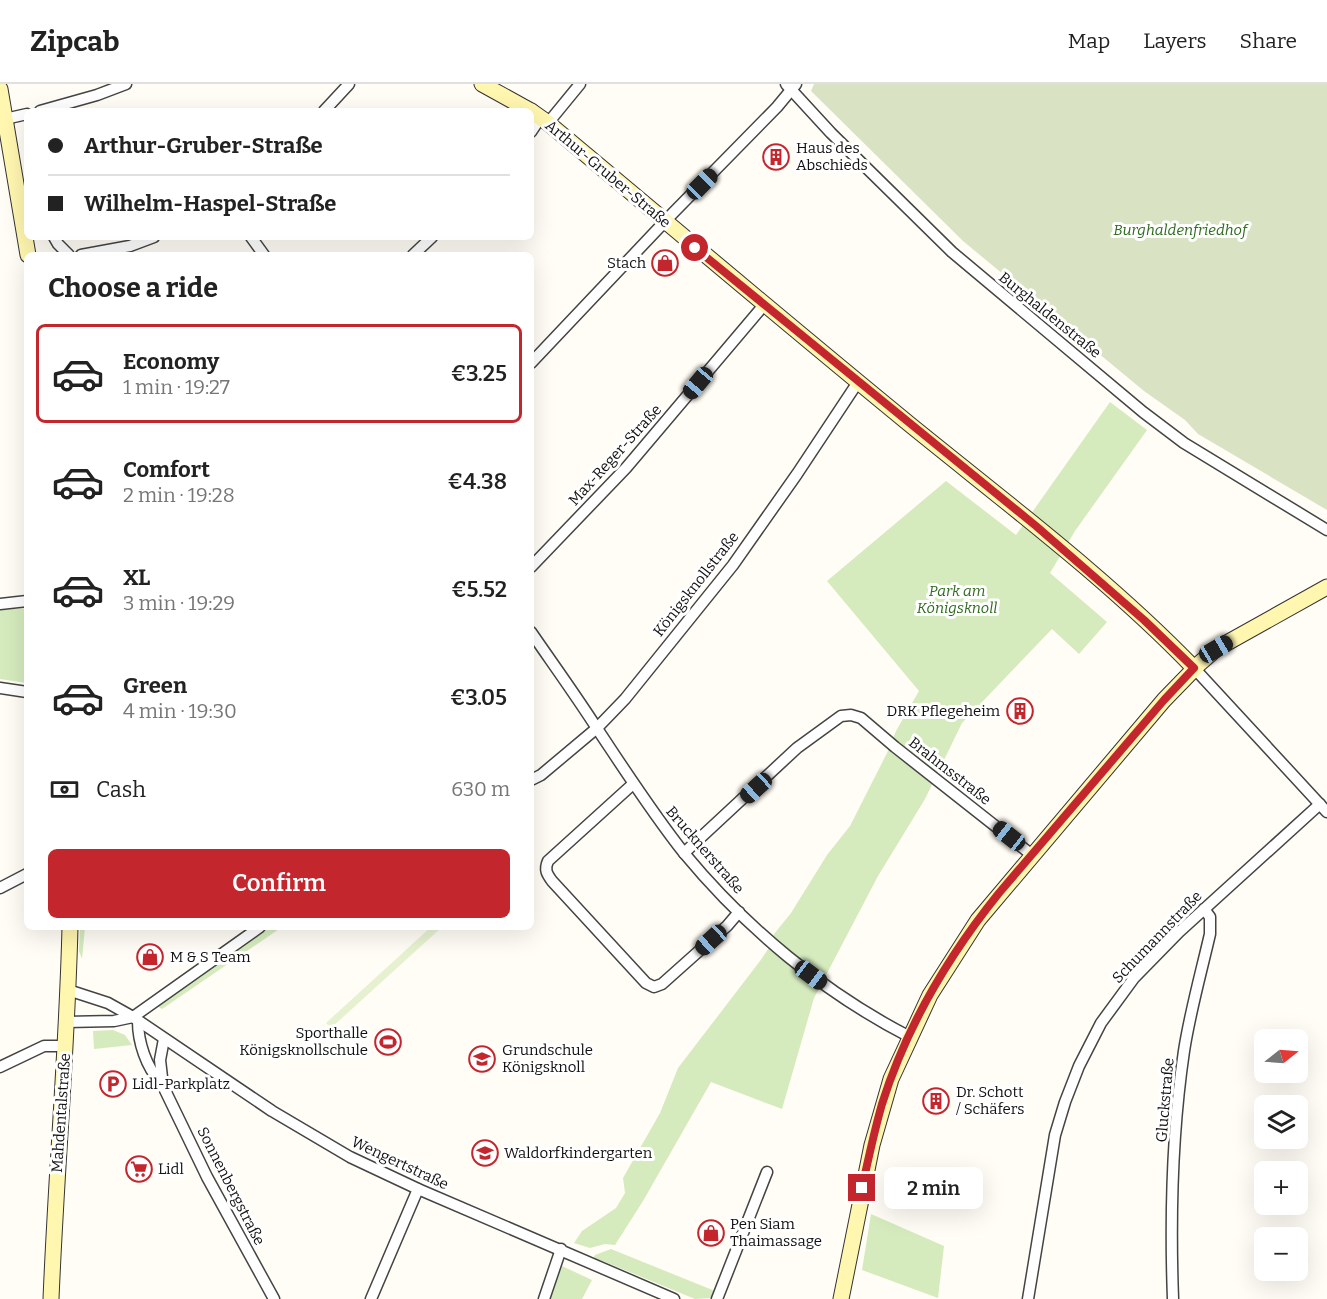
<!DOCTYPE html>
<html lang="en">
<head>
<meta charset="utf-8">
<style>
	:root { --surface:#fff; --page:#f6f6f6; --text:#222; --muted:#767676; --line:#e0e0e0; --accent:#c4262e }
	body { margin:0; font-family:Bitter,serif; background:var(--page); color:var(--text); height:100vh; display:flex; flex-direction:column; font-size:22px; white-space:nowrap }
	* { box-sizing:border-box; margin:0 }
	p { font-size:20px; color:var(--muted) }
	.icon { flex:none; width:33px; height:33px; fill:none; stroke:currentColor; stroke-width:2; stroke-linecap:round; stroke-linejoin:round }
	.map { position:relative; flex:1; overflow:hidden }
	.details { position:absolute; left:24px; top:168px; width:510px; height:678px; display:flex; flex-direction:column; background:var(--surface); border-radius:9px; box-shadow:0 6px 24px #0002 }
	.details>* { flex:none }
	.banner { position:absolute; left:24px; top:24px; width:510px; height:132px; border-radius:9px; box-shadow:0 6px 24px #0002; display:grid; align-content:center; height:132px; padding:0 24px; background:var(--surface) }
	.needle { width:39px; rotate:73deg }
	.buttons { position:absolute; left:1254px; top:945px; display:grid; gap:12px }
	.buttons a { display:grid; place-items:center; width:54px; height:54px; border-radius:9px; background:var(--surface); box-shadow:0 6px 24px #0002; font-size:30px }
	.end { position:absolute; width:27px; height:27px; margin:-14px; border:8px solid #c4262e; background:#fff; box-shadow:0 0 0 3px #fff }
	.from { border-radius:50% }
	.bubble { position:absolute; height:42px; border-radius:9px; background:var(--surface); box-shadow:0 6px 24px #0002; font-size:20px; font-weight:600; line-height:42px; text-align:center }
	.car { position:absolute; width:18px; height:36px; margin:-18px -9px; border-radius:8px; box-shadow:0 0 4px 2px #0007; background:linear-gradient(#222 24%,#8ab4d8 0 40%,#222 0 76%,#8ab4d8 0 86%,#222 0) }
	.banner b { display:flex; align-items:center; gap:21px; height:57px; font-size:22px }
	.banner b+b { border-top:2px solid var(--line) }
	.banner i { width:15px; height:15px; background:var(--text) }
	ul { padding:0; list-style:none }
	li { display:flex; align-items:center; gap:18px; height:99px; margin:0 12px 9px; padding:0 12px; border:3px solid transparent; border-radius:9px }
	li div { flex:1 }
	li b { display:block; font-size:22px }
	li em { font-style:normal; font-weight:600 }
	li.selected { border-color:var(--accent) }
	li>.icon { width:54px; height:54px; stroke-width:1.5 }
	h2 { padding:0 24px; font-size:27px; line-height:72px }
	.pay { display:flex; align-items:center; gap:15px; height:66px; padding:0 24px; font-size:22px }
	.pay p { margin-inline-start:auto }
	.action { display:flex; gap:12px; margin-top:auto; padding:12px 24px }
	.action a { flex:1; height:69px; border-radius:9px; background:var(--accent); color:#fff; font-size:24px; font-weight:600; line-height:69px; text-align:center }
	header { display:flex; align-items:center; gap:36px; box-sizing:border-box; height:84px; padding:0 30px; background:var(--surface); border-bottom:2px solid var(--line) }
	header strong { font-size:28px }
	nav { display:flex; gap:33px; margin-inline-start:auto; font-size:21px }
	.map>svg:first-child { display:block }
</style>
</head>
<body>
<header>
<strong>Zipcab</strong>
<nav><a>Map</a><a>Layers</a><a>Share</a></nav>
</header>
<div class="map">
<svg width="1327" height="1215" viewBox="0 0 1327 1215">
	<rect width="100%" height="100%" fill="#fffdf5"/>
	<g fill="#d5ebbd">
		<polygon points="1110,318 1147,346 1075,447 1050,489 1107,538 1079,570 1052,545 962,639 925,715 878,792 814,914 782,1025 711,998 643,1117 615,1161 605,1160 590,1164 574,1159 582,1147 616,1124 625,1109 623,1094 660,1029 678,984 760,877 769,864 774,850 791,829 827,771 850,742 887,669 896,647 919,607 827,497 946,397 1016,451"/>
		<polygon points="27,524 27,599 0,595 0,526"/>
		<polygon points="80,843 85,843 82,875 79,867"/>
		<polygon points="270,843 282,843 162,925 157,922"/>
		<polygon points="113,946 125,951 132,961 94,965 93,947"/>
		<polygon points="871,1130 944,1162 938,1214 862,1186"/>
		<polygon points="611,1165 715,1207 712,1214 695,1215 603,1177 593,1175 595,1171"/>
		<polygon points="562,1182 592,1196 582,1215 550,1215"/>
	</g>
	<polygon fill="#d9e3c4" points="814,0 1327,0 1327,426 1198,350 1185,336 1144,307 963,157 811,7"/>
	<polygon fill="#e6f2cf" points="431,843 442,843 331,944 326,939"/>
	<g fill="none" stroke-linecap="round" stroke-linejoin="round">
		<g stroke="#444" stroke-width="13">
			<g id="street">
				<polyline points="786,0 831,49 952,168 1143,328 1184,359 1327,446"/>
				<polyline points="40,27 97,11 126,0"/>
				<polyline points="324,27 349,0"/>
				<polyline points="5,35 27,30"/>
				<polyline points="548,39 580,0"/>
				<polyline points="531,48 541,33"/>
				<polyline points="54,153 58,160 69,171"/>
				<polyline points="251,153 264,171"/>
				<polyline points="81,171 130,162 154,153"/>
				<polyline points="413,171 432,153"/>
				<polyline points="531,279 672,130 777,23 796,0"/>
				<polyline points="531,483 626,384 764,221"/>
				<polyline points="0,520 27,517"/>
				<path d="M 531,548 C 553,580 577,613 598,646 C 626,688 653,730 684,769 C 746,844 824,909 910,953"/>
				<polyline points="1194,584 1327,728"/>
				<polyline points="0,604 27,608"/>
				<polyline points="531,696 541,691 597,644 625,615 733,481 797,390 858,298"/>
				<path d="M 633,700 L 548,777 C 544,786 547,790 552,797 L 646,899 L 654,903 L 662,900 L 727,842 L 739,828"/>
				<polyline points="684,769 797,664 841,632 851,631 861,634 895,663 1032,771"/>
				<polyline points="0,804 27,790"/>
				<polyline points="68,906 108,919 133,933 272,1027 350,1073 418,1105 674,1215"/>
				<path d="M 138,937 C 138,958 146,983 161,999"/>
				<polyline points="66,938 114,937 133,933 260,843"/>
				<polyline points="164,955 160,976 163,1002 207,1093 274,1215"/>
				<polyline points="0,983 44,962 66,962"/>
				<polyline points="371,1215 418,1105"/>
				<polyline points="544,1215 561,1165"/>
				<polyline points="717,1215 767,1088"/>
				<polyline points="1028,1215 1055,1051 1065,1018 1079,982 1101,939 1134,894 1179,848 1320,720"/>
				<path d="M 1173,1215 C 1170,1133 1172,1048 1184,967 C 1190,928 1201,889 1210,850 L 1210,833 L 1204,825"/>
			</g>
		</g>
		<g stroke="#333" stroke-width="17">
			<g id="secondary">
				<polyline points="482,0 531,27"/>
				<polyline points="0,5 28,171"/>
				<path d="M 531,27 L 548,39 C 668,139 787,240 908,339 C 1005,418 1107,494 1194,584"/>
				<path d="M 51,1215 C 56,1091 67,967 70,843"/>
				<polyline points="841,1215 872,1061 891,995 930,911 978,836 1164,616 1200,579 1216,565 1327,503"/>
			</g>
		</g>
		<use href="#street" stroke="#fff" stroke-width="10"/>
		<use href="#secondary" stroke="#fff6b0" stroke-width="15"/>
	</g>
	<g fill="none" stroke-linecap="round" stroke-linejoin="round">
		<path stroke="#c4262e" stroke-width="8" d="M 695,164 L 1036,442 L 1144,536 L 1194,584 L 1164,616 L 999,809 C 949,871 906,944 882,1020 C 874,1048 868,1076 862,1104"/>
	</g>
	<defs>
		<g id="building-ring" transform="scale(1.35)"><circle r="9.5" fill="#fff" stroke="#c4262e" stroke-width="1.5"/><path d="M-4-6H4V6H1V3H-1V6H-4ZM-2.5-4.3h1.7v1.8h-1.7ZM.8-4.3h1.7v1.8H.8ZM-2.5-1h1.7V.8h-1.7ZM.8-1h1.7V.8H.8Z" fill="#c4262e"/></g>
		<g id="shop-ring" transform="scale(1.35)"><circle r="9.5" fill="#fff" stroke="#c4262e" stroke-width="1.5"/><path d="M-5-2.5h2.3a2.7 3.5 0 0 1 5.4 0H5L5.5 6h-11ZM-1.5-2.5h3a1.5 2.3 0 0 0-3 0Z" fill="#c4262e"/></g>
		<g id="stadium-ring" transform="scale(1.35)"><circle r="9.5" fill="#fff" stroke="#c4262e" stroke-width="1.5"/><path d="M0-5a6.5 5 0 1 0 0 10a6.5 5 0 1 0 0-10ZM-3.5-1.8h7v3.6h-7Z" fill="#c4262e"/></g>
		<g id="school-ring" transform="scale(1.35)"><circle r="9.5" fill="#fff" stroke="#c4262e" stroke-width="1.5"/><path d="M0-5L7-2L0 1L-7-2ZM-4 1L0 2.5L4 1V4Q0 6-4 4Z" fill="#c4262e"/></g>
		<g id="parking-ring" transform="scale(1.35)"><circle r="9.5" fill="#fff" stroke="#c4262e" stroke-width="1.5"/><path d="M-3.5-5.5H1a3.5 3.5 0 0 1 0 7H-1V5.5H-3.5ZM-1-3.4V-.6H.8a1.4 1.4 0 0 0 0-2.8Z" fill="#c4262e"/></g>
		<g id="supermarket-ring" transform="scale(1.35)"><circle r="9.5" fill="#fff" stroke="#c4262e" stroke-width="1.5"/><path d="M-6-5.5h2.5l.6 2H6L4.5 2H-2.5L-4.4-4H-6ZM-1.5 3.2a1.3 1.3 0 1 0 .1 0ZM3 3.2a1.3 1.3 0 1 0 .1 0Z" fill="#c4262e"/></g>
	</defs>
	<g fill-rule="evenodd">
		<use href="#building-ring" x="776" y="73"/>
		<use href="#shop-ring" x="665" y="179"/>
		<use href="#building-ring" x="1020" y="627"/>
		<use href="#shop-ring" x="150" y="873"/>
		<use href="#stadium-ring" x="388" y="958"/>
		<use href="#school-ring" x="482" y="975"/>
		<use href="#parking-ring" x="113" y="1000"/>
		<use href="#building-ring" x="936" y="1017"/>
		<use href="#school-ring" x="485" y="1069"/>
		<use href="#supermarket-ring" x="139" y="1085"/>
		<use href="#shop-ring" x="711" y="1149"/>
	</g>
	<g text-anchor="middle" stroke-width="6" stroke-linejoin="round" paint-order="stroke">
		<g font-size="15" fill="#111" stroke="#fff" text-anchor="start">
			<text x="796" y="69">Haus des<tspan x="796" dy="17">Abschieds</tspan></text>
			<text x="646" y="184" text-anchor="end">Stach</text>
			<text x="1000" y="632" text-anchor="end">DRK Pflegeheim</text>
			<text x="170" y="878">M &amp; S Team</text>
			<text x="368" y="954" text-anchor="end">Sporthalle<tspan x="368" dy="17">Königsknollschule</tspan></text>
			<text x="502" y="971">Grundschule<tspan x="502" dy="17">Königsknoll</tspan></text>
			<text x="132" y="1005">Lidl-Parkplatz</text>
			<text x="956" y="1013">Dr. Schott<tspan x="956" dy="17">/ Schäfers</tspan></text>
			<text x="504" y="1074">Waldorfkindergarten</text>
			<text x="158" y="1090">Lidl</text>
			<text x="730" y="1145">Pen Siam<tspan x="730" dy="17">Thaimassage</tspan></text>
		</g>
		<g font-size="15" fill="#111" stroke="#fff">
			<text transform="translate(608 90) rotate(40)" y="5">Arthur-Gruber-Straße</text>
			<text transform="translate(1050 231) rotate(39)" y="5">Burghaldenstraße</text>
			<text transform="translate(615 371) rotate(-48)" y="5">Max-Reger-Straße</text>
			<text transform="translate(696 500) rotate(-52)" y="5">Königsknollstraße</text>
			<text transform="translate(950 687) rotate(38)" y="5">Brahmsstraße</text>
			<text transform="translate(705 766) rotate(49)" y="5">Brucknerstraße</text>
			<text transform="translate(1157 853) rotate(-46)" y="5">Schumannstraße</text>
			<text transform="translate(1165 1016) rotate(-85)" y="5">Gluckstraße</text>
			<text transform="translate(61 1029) rotate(-86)" y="5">Mahdentalstraße</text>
			<text transform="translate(400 1079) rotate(25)" y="5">Wengertstraße</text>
			<text transform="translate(231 1102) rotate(63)" y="5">Sonnenbergstraße</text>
		</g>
		<g font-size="15" font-style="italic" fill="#2f6b1f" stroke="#fff">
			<text x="1180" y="151">Burghaldenfriedhof</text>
			<text x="957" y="512">Park am<tspan x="957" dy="17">Königsknoll</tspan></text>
		</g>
	</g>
</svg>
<div class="buttons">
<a><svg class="needle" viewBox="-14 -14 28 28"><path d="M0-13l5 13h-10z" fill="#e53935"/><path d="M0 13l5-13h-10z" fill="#767676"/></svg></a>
<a><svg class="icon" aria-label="layers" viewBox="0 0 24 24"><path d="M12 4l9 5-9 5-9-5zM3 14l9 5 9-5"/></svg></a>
<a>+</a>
<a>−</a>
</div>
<i class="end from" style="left:695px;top:164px"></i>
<i class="end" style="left:862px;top:1104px"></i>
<div class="bubble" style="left:884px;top:1083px;width:99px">2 min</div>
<i class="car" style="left:702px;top:100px;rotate:45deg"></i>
<i class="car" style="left:698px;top:299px;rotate:220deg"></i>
<i class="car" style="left:1216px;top:565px;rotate:60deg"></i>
<i class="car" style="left:756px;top:704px;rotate:228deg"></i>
<i class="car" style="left:1009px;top:752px;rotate:308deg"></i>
<i class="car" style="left:711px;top:856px;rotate:228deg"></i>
<i class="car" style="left:811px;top:891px;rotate:127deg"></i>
<div class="banner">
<b><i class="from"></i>Arthur-Gruber-Straße</b>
<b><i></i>Wilhelm-Haspel-Straße</b>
</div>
<section class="details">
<h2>Choose a ride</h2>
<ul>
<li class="selected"><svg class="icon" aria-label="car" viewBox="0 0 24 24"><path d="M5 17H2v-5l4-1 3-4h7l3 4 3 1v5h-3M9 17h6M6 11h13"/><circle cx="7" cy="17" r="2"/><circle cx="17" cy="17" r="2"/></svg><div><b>Economy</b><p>1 min · 19:27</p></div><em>€3.25</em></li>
<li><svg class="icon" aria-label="car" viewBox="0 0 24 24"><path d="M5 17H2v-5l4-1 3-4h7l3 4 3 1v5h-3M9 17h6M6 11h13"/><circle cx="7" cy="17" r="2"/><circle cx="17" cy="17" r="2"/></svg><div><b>Comfort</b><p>2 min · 19:28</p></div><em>€4.38</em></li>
<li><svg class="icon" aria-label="car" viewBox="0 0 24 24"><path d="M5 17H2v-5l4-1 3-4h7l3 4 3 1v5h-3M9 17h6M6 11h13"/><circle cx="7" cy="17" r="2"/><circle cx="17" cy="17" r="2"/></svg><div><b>XL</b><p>3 min · 19:29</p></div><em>€5.52</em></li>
<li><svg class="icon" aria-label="car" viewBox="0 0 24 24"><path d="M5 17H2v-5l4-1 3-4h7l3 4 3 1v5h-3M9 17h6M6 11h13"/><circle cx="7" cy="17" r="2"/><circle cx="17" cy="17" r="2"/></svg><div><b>Green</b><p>4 min · 19:30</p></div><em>€3.05</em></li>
</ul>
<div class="pay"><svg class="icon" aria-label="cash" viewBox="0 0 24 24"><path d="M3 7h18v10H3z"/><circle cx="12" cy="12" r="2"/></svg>Cash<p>630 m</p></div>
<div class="action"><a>Confirm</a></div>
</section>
</div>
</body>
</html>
